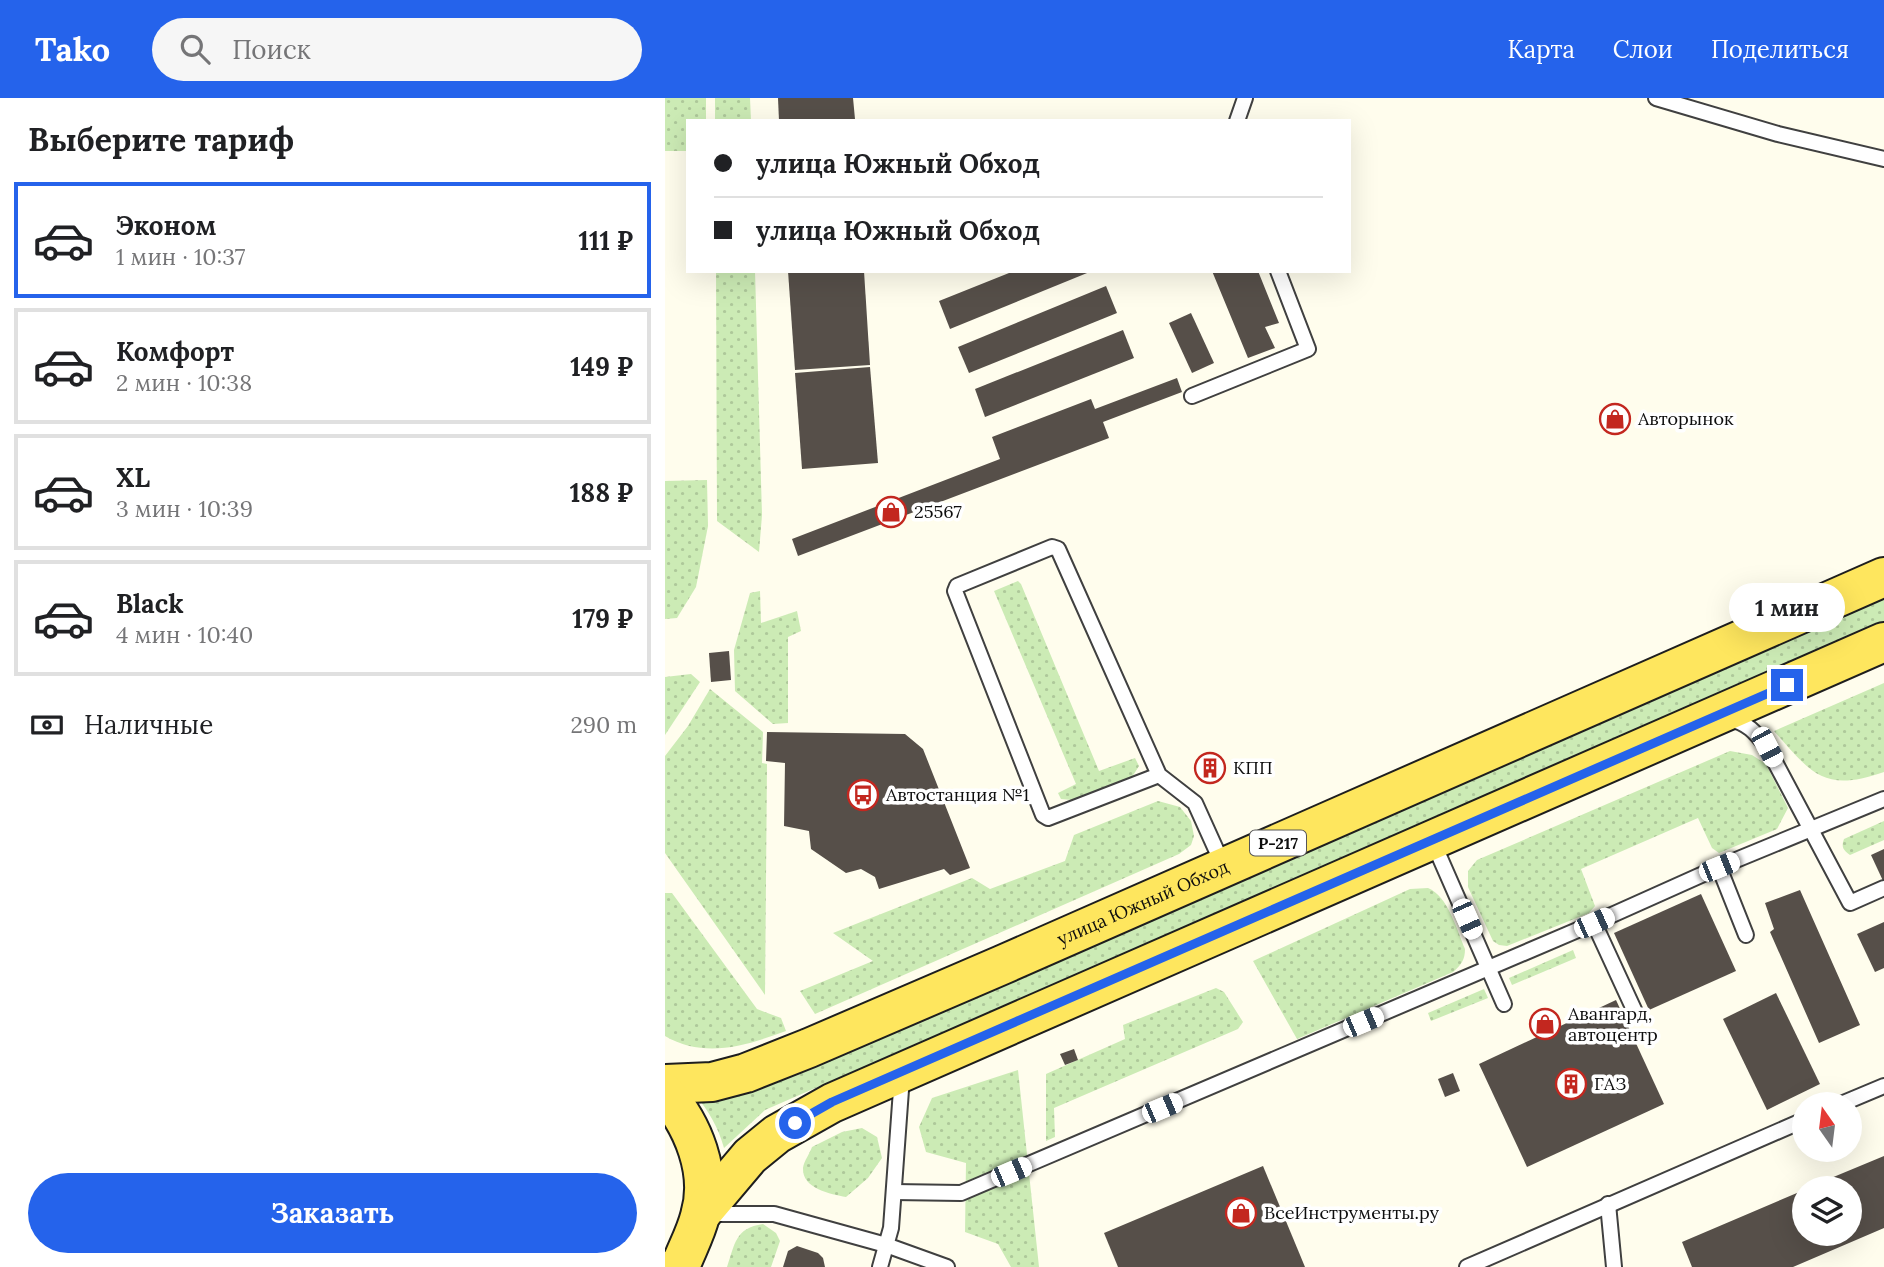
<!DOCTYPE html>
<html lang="ru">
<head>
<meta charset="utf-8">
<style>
	:root { --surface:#fff; --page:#f6f6f6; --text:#202124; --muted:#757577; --line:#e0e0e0; --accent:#2563eb }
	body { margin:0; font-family:Lora,serif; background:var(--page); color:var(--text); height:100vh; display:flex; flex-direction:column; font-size:26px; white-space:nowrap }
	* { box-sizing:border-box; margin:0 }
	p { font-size:23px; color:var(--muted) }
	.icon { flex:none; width:38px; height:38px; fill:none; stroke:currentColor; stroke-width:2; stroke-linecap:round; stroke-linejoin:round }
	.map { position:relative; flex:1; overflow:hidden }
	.sheet { display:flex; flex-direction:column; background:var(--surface); width:665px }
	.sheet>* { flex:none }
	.banner { position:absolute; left:21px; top:21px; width:665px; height:154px; border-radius:0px; box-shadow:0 7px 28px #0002; display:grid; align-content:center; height:154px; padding:0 28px; background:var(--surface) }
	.needle { width:46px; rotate:346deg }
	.tools { position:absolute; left:1127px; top:994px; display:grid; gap:14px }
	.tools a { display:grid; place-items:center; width:70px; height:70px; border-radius:50%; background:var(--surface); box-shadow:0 7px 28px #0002; font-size:35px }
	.end { position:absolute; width:32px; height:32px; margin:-16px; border:9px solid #2563eb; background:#fff; box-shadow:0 0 0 4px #fff }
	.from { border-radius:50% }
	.bubble { position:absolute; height:49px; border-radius:24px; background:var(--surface); box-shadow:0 7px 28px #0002; font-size:23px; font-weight:700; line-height:49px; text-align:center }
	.car { position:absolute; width:21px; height:42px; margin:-21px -10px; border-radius:9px; box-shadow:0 0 5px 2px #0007; background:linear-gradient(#fff 24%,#345 0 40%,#fff 0 76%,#345 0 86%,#fff 0) }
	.banner b { display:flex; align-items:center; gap:24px; height:66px; font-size:26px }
	.banner b+b { border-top:2px solid var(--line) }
	.banner i { width:18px; height:18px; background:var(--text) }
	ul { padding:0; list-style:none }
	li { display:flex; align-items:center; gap:21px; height:116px; margin:0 14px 10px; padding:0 14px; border:4px solid var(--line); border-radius:0px }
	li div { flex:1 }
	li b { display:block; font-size:26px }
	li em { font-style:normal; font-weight:700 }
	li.current { border-color:var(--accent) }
	li>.icon { width:63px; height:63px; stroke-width:1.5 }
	h2 { padding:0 28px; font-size:32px; line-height:84px }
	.pay { display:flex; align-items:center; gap:18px; height:77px; padding:0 28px; font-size:26px }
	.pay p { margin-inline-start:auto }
	.cta { display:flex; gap:14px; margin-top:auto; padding:14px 28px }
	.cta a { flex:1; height:80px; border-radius:42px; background:var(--accent); color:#fff; font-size:28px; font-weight:700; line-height:80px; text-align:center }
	header { display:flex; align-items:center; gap:42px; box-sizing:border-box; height:98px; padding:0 35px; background:var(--accent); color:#fff }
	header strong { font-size:33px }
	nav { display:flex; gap:38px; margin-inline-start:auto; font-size:24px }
	.search { width:490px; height:63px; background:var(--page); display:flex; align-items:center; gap:18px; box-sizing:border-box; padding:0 24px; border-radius:38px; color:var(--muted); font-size:26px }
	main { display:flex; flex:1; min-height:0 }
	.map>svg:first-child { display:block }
</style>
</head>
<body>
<header>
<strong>Tako</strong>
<div class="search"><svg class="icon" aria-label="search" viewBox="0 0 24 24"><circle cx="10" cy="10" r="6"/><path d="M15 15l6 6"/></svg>Поиск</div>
<nav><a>Карта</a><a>Слои</a><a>Поделиться</a></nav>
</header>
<main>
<section class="sheet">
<h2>Выберите тариф</h2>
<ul>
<li class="current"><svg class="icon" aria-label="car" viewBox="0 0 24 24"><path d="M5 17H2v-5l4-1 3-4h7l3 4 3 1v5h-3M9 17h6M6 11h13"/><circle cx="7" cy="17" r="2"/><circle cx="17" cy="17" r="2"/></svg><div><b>Эконом</b><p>1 мин · 10:37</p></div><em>111 ₽</em></li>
<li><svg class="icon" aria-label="car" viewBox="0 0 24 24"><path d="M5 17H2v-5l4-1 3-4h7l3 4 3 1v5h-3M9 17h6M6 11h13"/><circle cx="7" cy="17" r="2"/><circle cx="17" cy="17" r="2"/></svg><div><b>Комфорт</b><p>2 мин · 10:38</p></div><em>149 ₽</em></li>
<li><svg class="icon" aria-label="car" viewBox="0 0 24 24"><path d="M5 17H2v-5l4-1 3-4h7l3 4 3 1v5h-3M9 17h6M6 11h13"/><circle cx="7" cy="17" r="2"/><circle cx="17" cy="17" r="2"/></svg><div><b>XL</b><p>3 мин · 10:39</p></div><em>188 ₽</em></li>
<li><svg class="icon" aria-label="car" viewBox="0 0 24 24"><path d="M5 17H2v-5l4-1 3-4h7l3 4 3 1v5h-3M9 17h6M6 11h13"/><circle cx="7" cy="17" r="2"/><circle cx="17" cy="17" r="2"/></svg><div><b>Black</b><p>4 мин · 10:40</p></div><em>179 ₽</em></li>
</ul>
<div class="pay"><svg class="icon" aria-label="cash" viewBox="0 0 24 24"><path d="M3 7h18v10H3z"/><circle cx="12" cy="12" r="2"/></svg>Наличные<p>290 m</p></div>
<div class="cta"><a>Заказать</a></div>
</section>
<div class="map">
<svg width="1219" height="1169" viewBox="0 0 1219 1169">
	<defs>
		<pattern id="grass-dots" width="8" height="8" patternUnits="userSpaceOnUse" patternTransform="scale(1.75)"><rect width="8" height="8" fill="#ccebb5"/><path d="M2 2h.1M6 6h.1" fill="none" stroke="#aec89a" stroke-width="1.8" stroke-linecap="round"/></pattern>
	</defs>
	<rect width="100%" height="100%" fill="#fffded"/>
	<g fill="url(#grass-dots)">
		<polygon points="0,0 41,0 41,23 23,23 23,53 0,53"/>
		<polygon points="50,0 85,0 86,23 50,23"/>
		<polygon points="51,173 90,173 97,417 94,454 52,423"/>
		<polygon points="42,382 43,428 31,489 12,520 0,521 0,383"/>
		<polygon points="353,483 356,486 434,673 470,660 474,668 467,679 407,702 396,701 393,695 411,686 329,493"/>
		<polygon points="95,493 96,525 132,513 136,533 123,539 123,625 108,626 70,593 69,552 85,495"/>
		<path d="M 1219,499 L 1219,523 L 100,1012 L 59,1050 C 53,1029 44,1013 30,997 Z"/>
		<polygon points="26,576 35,584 0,637 0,579"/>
		<path d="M 1219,585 L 1219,674 C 1159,695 1147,676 1109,633 Z"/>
		<polygon points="45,591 98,634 97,665 102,666 100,897 0,755 0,658 23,628"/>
		<polygon points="1065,653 1087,657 1101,666 1123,710 1112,731 1054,755 1047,750 1033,720 916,771 930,808 924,815 842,848 834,847 828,843 803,789 803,773 812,762"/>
		<polygon points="493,703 515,709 526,723 529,738 526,747 514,756 150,916 135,893 208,863 168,835 307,780 325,791 400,763 409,737"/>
		<path d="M 1219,723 L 1219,742 L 1185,757 C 1178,752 1176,749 1179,741 Z"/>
		<path d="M 763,790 C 783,798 792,832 800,851 C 800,862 796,867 788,874 L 632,941 L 588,863 L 745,791 Z"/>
		<path d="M 0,795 L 7,795 L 92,911 L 116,920 L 121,933 C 80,948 40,961 0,938 Z"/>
		<polygon points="908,852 911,860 847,887 844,880"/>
		<polygon points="551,890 559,894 578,924 573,931 389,1010 390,1039 381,1043 381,976 460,941 458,927"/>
		<polygon points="819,891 823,900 766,923 763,915"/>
		<polygon points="353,972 374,1169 346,1169 333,1146 300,1134 301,1065 261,1054 254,1029 267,1000"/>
		<path d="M 197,1030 L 212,1039 L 217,1060 L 203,1080 L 181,1099 C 166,1096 137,1091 138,1070 C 139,1063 145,1055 147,1049 L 177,1034 Z"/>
		<path d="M 98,1126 L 111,1135 L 115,1143 L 106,1169 L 62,1169 C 70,1146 70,1130 98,1126 Z"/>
	</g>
	<g fill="#564f49">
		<polygon points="113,0 188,0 190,21 114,23"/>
		<polygon points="123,173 199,173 205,267 130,272"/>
		<polygon points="349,173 427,173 285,231 274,203"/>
		<polygon points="547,173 593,173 614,225 600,229 610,250 583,260"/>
		<polygon points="441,188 452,215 304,275 293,249"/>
		<polygon points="526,215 549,265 527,275 504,225"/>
		<polygon points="458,232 469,260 320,319 310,291"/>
		<polygon points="205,269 213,365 137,371 130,275"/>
		<polygon points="512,280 517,294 438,324 444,340 133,458 127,441 335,361 327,339 426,301 430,311"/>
		<polygon points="64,553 66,582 46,584 44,555"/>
		<polygon points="102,634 240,636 258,651 305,770 285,777 279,771 214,791 210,779 196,771 181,775 146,751 144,733 119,728 120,665 101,663"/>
		<polygon points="551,661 555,675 539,680 535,666"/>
		<polygon points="1219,751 1219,785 1206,757"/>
		<polygon points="1135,792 1195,927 1154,945 1105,834 1109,831 1100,805"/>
		<polygon points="1036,796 1071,873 984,912 949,835"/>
		<polygon points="1219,824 1219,870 1210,874 1192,836"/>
		<polygon points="1111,895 1155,986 1102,1012 1058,921"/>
		<polygon points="951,902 999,1006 862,1069 814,966"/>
		<polygon points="409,951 413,962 400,967 395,956"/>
		<polygon points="788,975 795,993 780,999 773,981"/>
		<polygon points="1219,1058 1219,1130 1128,1169 1027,1169 1017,1144 1139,1092 1139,1136 1185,1136 1185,1090 1142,1090"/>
		<polygon points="598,1068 640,1169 453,1169 439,1135"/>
		<polygon points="132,1148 153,1155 158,1160 160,1169 118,1169 123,1153"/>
	</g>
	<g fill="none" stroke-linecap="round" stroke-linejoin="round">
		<g stroke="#404040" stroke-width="18">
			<g id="lane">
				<polyline points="991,0 1113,36 1219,61"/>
				<polyline points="572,23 580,0"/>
				<polyline points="527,298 643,251 613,173"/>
				<path d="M 1064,621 C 1082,624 1091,635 1102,649 L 1185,805 L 1219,790"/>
				<polyline points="494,677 383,720 378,717 290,493 292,488 387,449 393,451 494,677 530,705 558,767"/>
				<polyline points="768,744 839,906"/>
				<polyline points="1054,769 1081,837"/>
				<polyline points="929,825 971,916"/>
				<polyline points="1176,1006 1219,988"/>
				<polyline points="229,1094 296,1095 929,825 1054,769 1219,701"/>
				<polyline points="943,1106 949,1169"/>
				<polyline points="43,1116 109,1116 221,1147 282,1169"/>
				<polyline points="215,1169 226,1130 237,978"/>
				<polyline points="802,1169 1139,1022"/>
			</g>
		</g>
		<g stroke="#1e1e1e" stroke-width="42">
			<g id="primary">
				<path id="s1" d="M 0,986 L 47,984 L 81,975 L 144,950 L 337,867 L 1219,479"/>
				<path d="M 0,995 C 28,1027 48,1075 35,1118 C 31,1134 23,1149 17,1164 L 12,1169"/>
				<polyline points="36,1116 85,1058 112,1036 167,1005 1219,544"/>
			</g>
		</g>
		<use href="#lane" stroke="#fff" stroke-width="14"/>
		<use href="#primary" stroke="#fee65e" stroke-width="38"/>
	</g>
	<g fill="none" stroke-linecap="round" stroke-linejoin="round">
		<polyline stroke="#2563eb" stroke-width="9" points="130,1025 167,1004 1122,587"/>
	</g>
	<defs>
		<g id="shop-ring" transform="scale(1.575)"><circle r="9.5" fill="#fff" stroke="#c3271f" stroke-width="1.5"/><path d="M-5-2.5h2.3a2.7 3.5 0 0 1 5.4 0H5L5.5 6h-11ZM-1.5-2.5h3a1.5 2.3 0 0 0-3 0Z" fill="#c3271f"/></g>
		<g id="building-ring" transform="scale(1.575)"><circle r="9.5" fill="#fff" stroke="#c3271f" stroke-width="1.5"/><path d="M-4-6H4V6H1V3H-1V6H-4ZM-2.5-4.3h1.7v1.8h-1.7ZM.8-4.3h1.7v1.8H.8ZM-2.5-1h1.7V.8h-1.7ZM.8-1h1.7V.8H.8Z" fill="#c3271f"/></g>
		<g id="bus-ring" transform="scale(1.575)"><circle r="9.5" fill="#fff" stroke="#c3271f" stroke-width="1.5"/><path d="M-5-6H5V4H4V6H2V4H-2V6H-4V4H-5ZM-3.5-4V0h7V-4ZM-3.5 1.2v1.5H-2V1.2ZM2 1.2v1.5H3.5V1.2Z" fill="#c3271f"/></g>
	</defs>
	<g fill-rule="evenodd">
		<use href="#shop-ring" x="950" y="321"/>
		<use href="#shop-ring" x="226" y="414"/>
		<use href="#building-ring" x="545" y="670"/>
		<use href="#bus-ring" x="198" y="697"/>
		<use href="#shop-ring" x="880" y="926"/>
		<use href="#building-ring" x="906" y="986"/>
		<use href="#shop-ring" x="576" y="1115"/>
	</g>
	<g text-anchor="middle" stroke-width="7" stroke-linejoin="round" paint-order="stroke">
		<rect fill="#fff" stroke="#565656" stroke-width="2" x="585" y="732.5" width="56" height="25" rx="5"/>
		<g font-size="16" font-weight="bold" fill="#0d0d0d">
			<text x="613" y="751">Р-217</text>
		</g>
		<g font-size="18" fill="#0d0d0d" stroke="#fff" text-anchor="start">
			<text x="973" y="327">Авторынок</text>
			<text x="249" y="420">25567</text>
			<text x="568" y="676">КПП</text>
			<text x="221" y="703">Автостанция №1</text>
			<text x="903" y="922">Авангард,<tspan x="903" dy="21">автоцентр</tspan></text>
			<text x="929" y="992">ГАЗ</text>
			<text x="599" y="1121">ВсеИнструменты.ру</text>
		</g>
		<g font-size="18" fill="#0d0d0d" stroke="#fff">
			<text dy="6" stroke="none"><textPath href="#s1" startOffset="514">улица Южный Обход</textPath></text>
		</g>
	</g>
</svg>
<div class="tools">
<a><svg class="needle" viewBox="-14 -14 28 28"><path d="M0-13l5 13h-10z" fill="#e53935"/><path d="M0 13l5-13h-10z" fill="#757577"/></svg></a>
<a><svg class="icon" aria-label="layers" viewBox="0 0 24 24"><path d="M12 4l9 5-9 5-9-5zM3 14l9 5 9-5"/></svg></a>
</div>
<i class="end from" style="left:130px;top:1025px"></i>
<i class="end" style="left:1122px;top:587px"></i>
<div class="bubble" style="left:1064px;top:485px;width:116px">1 мин</div>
<i class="car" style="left:1102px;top:649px;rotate:152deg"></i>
<i class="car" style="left:1054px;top:769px;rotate:68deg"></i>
<i class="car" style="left:802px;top:821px;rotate:156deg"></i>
<i class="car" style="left:929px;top:825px;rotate:66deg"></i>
<i class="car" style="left:698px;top:924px;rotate:67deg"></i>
<i class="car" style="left:497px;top:1010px;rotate:67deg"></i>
<i class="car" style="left:346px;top:1074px;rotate:67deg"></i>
<div class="banner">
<b><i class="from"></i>улица Южный Обход</b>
<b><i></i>улица Южный Обход</b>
</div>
</div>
</main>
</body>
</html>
